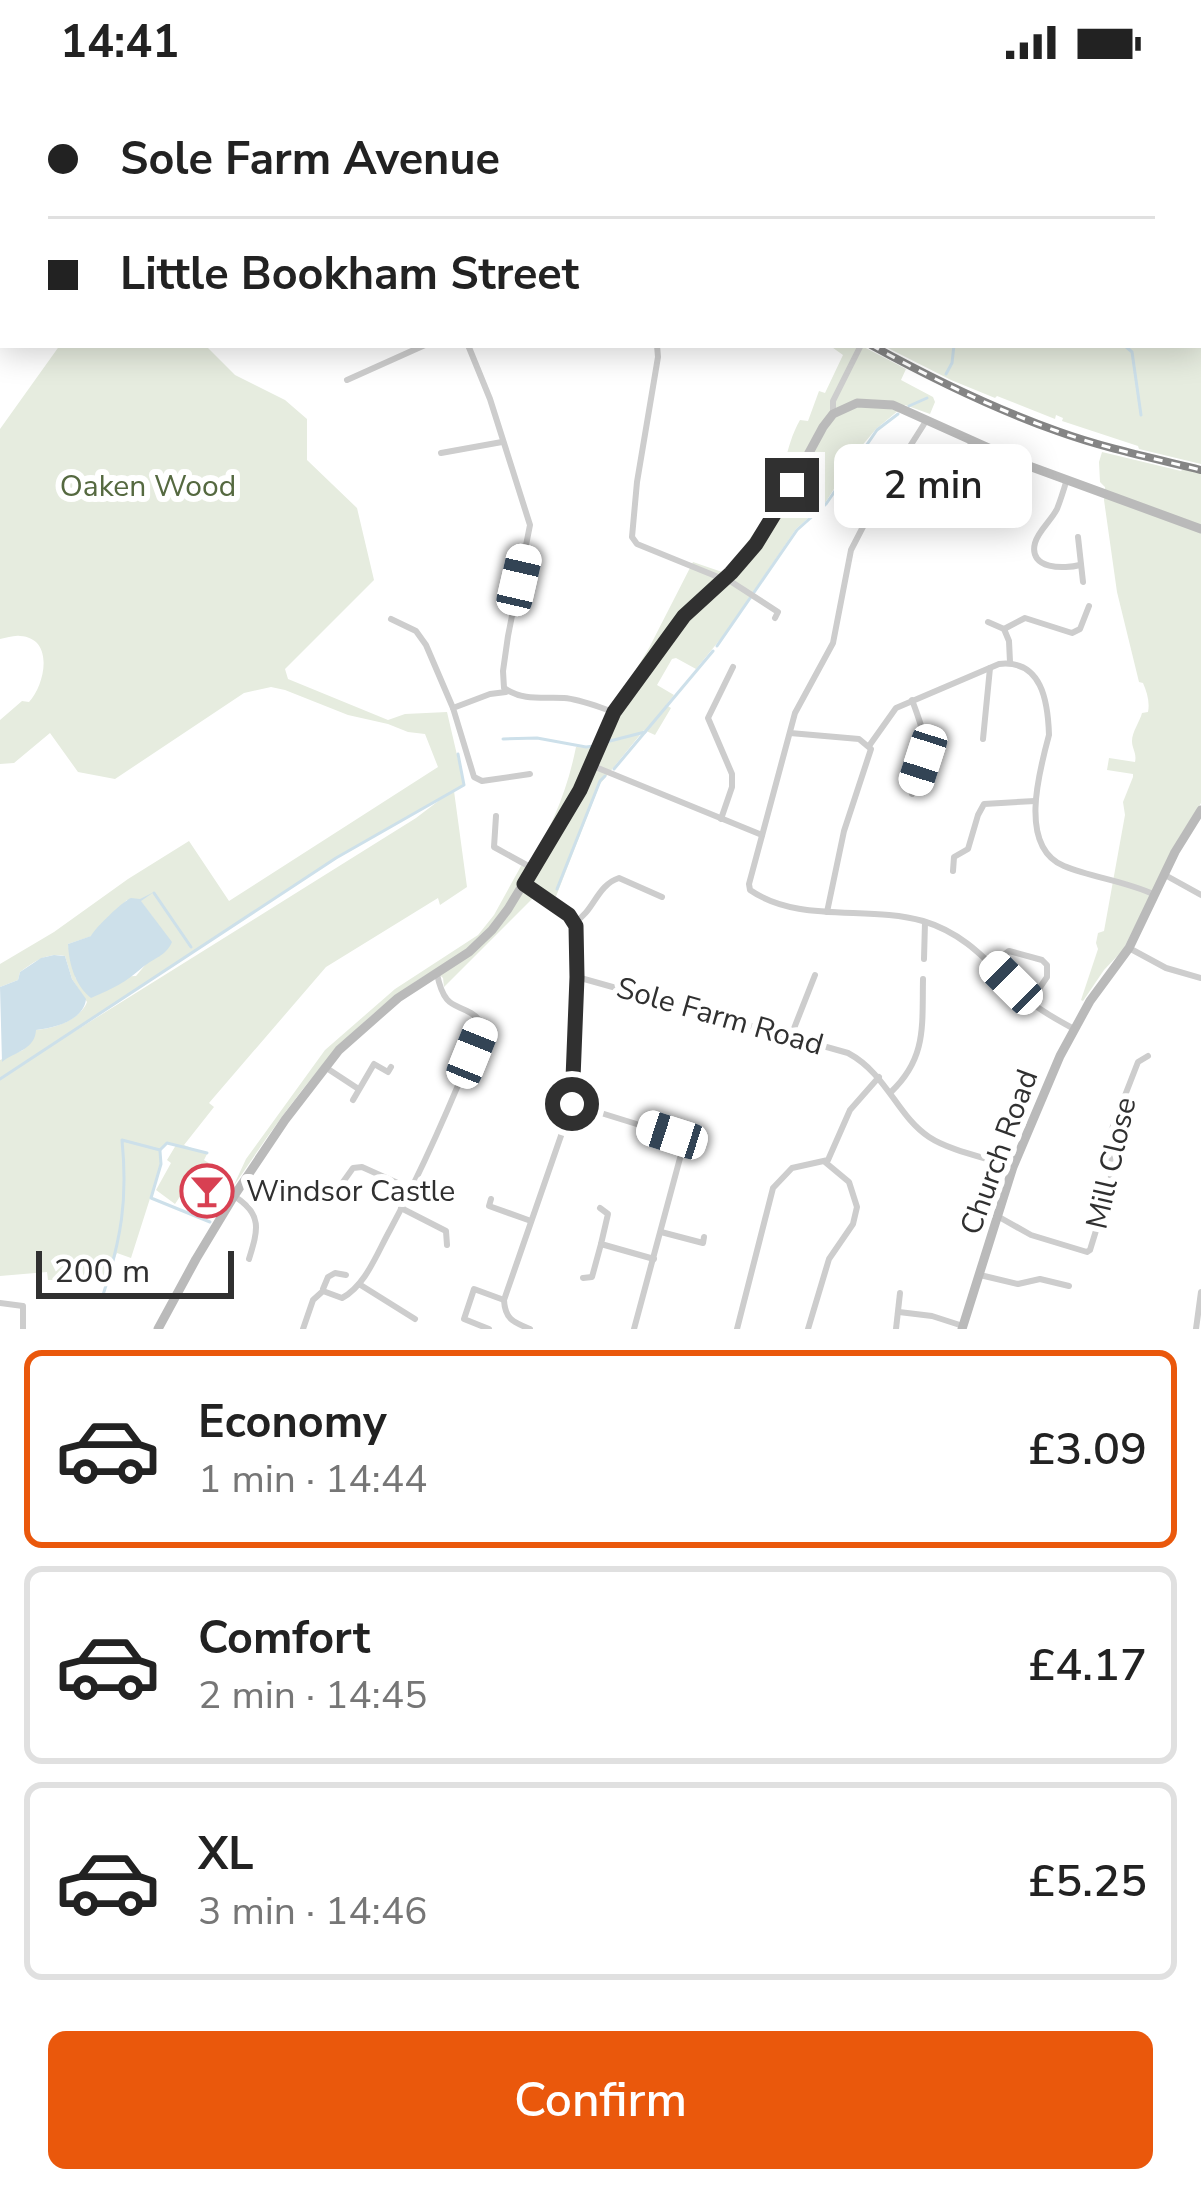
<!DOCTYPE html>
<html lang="en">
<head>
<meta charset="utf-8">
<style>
	:root { --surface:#fff; --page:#f6f6f6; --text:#222; --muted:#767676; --line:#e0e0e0; --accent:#ea580c }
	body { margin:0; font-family:"Nunito Sans",sans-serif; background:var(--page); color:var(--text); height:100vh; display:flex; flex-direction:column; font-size:45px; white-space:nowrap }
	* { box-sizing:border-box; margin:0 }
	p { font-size:39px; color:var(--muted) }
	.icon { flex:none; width:66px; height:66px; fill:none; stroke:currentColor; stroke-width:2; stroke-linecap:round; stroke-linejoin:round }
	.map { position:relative; height:1245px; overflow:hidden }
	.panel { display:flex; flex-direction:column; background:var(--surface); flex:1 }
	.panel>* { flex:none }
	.hud { position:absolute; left:0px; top:0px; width:1203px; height:264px; box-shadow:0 6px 30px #0003; display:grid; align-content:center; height:264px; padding:0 48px; background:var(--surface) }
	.scale { position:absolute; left:36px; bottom:30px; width:198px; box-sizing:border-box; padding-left:12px; border:6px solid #303030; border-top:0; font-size:33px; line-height:42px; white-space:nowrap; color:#303030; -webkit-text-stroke:9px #fff; paint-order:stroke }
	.end { position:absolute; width:54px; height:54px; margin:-27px; border:15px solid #303030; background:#fff; box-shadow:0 0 0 6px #fff }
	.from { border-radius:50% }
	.bubble { position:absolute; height:84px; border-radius:18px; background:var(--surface); box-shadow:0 6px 30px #0003; font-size:39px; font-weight:600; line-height:84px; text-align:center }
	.car { position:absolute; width:36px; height:72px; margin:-36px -18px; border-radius:15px; box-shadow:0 0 9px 3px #0007; background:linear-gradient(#fff 24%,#345 0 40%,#fff 0 76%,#345 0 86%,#fff 0) }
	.hud b { display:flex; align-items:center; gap:42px; height:114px; font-size:45px }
	.hud b+b { border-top:3px solid var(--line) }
	.hud i { width:30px; height:30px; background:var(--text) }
	ul { padding:21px 0 0; list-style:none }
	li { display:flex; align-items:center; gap:36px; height:198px; margin:0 24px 18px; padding:0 24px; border:6px solid var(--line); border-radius:18px }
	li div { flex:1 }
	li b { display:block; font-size:45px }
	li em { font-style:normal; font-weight:600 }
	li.selected { border-color:var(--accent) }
	li>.icon { width:108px; height:108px; stroke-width:1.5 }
	.button { display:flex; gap:24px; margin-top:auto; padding:24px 48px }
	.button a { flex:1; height:138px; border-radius:18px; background:var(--accent); color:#fff; font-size:48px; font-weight:600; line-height:138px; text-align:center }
	.status { display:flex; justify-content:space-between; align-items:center; height:84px; padding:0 60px; background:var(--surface); direction:ltr }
	.status svg { height:33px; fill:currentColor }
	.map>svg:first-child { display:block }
</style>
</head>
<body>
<div class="status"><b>14:41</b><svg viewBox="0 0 49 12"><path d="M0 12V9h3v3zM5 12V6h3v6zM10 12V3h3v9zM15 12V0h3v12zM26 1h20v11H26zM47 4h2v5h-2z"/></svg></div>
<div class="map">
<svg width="1201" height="1245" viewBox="0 0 1201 1245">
	<rect width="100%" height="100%" fill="#fff"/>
	<g fill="#e6ecdf" fill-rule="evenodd">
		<polygon points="762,0 1201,0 1201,380 1139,365 1138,362 1062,337 1063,334 1056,331 1055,335 997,312 995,314 951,296 882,261 1200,261 1200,3 771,3"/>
		<path d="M 60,261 L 205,261 L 235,291 L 285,316 L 307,335 L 307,376 L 357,424 L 374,496 L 285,585 L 288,595 L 388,636 L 405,630 L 447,628 L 464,701 L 454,707 L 467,803 L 440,821 L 438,814 L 326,883 L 209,1019 L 214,1023 L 184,1061 L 207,1070 L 204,1076 L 212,1081 L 204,1093 L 200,1091 L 195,1097 L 202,1102 L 198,1108 L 187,1102 L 175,1120 L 156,1106 L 171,1079 L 167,1076 L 176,1061 L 167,1059 L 160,1065 L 161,1080 L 131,1174 L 117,1169 L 106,1195 L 48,1196 L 47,1188 L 0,1192 L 0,976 L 23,966 L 35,946 C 54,945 80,936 87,918 L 72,895 L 65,872 C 47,868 34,878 20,888 L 18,896 L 0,903 L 0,880 L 54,848 L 128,795 L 189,757 L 229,817 L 438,683 L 425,650 L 408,648 L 388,640 L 348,631 L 285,606 L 271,603 L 244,609 L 115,695 L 78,688 L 50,649 L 14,679 L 0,680 L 0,636 L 22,617 L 29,618 C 45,601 55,554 20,552 C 14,551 7,554 0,555 L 0,345 ZM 441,715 L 416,734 L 67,952 L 336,774 ZM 139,815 L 154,835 L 146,880 L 136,892 L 76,895 L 68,860 L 92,852 L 127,816 Z"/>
		<path d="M 829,261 L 860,261 L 906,285 L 901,296 L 933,313 L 935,318 L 930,330 L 905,321 L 876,345 L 860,364 L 825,419 L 796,445 L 723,552 L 696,585 L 676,574 L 672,575 L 657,601 L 674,611 L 666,621 L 671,624 L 655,651 L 644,646 L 600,700 L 555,815 L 541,806 L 444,903 L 443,894 L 434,886 C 344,939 291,1018 233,1103 L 246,1075 L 325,966 L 395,905 L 478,851 L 494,831 L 521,782 L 527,783 C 551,745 567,708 576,663 L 594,664 L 607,633 L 649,564 L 693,478 L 725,489 L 772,424 C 784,396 784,364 800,336 L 808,337 L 819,307 L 825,309 L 843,271 Z"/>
		<path d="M 1102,368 L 1181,387 L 1183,385 L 1201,389 L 1201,719 L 1180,752 L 1123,866 L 1104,886 L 1083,917 L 1081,916 L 1098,865 L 1096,859 L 1098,849 L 1104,847 L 1125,731 L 1123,718 L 1133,693 L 1133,690 L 1107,686 L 1109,674 L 1135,678 C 1137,669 1132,665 1132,657 C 1132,648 1140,637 1142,629 L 1148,628 C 1150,618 1147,608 1143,599 L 1139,598 L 1117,508 L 1104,416 L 1105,403 L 1100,398 L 1099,378 Z"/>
	</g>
	<g fill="#cde0ea">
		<path d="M 154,808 L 141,817 L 172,858 C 166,872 154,874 143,883 C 123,900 116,903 91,914 C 75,901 69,880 68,860 L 91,852 C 95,844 123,817 131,814 C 134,814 137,815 140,815 Z"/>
		<path d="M 54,871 L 65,872 L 72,895 L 86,915 C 84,936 55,944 36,946 C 35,966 14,968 2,978 L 0,903 L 18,896 L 20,888 L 41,874 Z"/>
	</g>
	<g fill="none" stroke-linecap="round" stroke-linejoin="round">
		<g stroke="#cde0ea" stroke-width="3">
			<polyline points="385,3 388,0"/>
			<polyline points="1035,3 1035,0"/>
			<polyline points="1124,261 1132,268 1141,331"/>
			<polyline points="946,290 952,279 954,261"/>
			<polyline points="909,322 927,314"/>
			<polyline points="717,562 797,446 826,420 877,346 898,330"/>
			<polyline points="503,655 537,654 586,663 594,662"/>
			<polyline points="606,658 645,648"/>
			<polyline points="614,685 713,567"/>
			<polyline points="557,805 600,697 605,692"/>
			<polyline points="154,809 191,863"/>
			<polyline points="0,995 336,774 464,701 458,670"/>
			<polyline points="160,1067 161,1080 151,1114 210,1138"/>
			<path d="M 103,1211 C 121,1155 128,1116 122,1056 L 160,1066 L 167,1059 L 207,1069"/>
		</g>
		<g stroke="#cdcdcd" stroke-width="6">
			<polyline points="775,0 785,3"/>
			<polyline points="732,3 734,0"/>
			<path d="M 468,261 L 490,315 L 530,441 L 508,552 L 503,587 L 504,604 C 523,617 542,613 564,614 C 580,615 598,623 614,628"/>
			<polyline points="657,261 658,273 637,398 632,453 637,460 723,495"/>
			<polyline points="347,296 425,261"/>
			<polyline points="833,328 833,317 861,261"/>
			<path d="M 926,337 L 881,408 L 851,466 L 833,559 L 795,629 L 749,800 L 750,806 C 799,840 869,821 923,837 C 970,851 992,884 1027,915 C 1040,927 1058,936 1074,945"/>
			<polyline points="972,356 963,380 981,416 994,422"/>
			<polyline points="920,368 943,385 963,380"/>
			<polyline points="441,369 502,358"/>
			<path d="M 1067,395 C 1064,405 1061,415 1057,425 C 1051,437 1038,447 1035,459 C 1028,486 1065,485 1080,481"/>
			<polyline points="1078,453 1083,498"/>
			<polyline points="727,495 778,528 775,534"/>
			<polyline points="391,535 416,547 426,561 453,624"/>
			<polyline points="988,538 1004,545"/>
			<polyline points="1010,578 1009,557 1004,545 1025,534 1072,549 1080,545 1089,522"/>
			<polyline points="506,608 490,610 453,624 474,693 482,697 530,690"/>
			<polyline points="790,649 859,655 871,665 844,747 827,828"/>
			<polyline points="983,655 990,584"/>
			<path d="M 869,662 L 896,624 L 999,580 C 1042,575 1048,618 1049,651 C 1039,688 1018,763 1064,782 C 1093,794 1126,797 1155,811"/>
			<polyline points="593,682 762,751"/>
			<path d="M 912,710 C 927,663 930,663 912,616"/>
			<polyline points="496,732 494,763 532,784"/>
			<polyline points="721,735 732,703 732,690 708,634 733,583"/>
			<polyline points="953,787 954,773 968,765 978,731 984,720 1035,717"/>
			<polyline points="1165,791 1201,811"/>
			<path d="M 524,800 C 548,816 575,825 577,857 L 572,1020 L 504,1216 C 505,1235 513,1238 530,1245"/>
			<path d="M 575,838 C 594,827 597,801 619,794 L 662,813"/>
			<polyline points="1129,864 1166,884 1201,894"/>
			<polyline points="924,875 925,838"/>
			<polyline points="992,880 1009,867 1042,876 1047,881 1047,893 1030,918"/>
			<path d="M 577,893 L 848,969 C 887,990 897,1032 929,1053 C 950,1067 988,1074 1013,1083"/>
			<polyline points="791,952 815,891"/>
			<polyline points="325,983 357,1004"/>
			<path d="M 891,1008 C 927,974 922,941 923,895"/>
			<polyline points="353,1016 374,980 388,988 391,983"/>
			<polyline points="572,1020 672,1051 679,1056 683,1063 634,1245"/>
			<polyline points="338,1105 353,1084 362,1083 411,1105"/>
			<path d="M 234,1112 C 263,1130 258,1146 249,1175"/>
			<polyline points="491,1115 489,1122 531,1137"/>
			<polyline points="401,1124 446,1147 447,1161"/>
			<polyline points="600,1124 608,1130 601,1160 654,1175"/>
			<polyline points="999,1133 1031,1151 1087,1168 1090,1166 1111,1098 1110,1050 1138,978 1148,972"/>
			<polyline points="661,1148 703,1159 704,1153"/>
			<polyline points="980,1191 1018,1200 1040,1195 1069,1202"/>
			<polyline points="583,1194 592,1193 601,1160"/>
			<polyline points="359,1200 415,1235"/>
			<polyline points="323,1205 328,1193 335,1189 346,1191"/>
			<polyline points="0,1219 23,1222 23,1245"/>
			<polyline points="899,1228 932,1232 963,1242"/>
			<path d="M 303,1245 L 313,1216 L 323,1207 L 342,1214 C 366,1201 377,1169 390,1146 C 426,1079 455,1011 483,940 C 462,914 446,934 437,890"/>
			<polyline points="489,1245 464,1235 474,1205 504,1216"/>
			<polyline points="737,1245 773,1104 792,1084 828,1076 850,1026 879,993"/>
			<polyline points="808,1245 829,1175 853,1140 857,1123 849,1098 825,1078"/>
			<polyline points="896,1245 900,1209"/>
			<polyline points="1196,1245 1201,1208"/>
		</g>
		<g stroke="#bababa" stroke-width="9">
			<polyline points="158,1245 196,1175 234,1112 285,1036 339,966 398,914 469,868 492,846 508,825 580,707 614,628 684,533 745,475 765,450 823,343 833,330 857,319 893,321 1029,382 1201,445"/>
			<polyline points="962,1245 1013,1083 1060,972 1090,917 1129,864 1175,768 1201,726"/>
		</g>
		<g stroke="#858585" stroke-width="8">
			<g id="rail">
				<polyline points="552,0 554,3"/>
				<path d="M 871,261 C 931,294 992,324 1057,347 C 1104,364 1152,374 1201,386"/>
			</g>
		</g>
		<use href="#rail" stroke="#fff" stroke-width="3" stroke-dasharray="9" stroke-linecap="butt"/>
	</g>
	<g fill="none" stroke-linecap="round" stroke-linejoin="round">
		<polyline stroke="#303030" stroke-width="15" points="572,1020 577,893 576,842 569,831 524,800 580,706 614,628 684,532 731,489 756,460 792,401"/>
	</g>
	<defs>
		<g id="bar-ring" transform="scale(2.7)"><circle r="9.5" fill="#fff" stroke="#d84052" stroke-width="1.5"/><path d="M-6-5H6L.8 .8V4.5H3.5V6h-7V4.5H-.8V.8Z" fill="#d84052"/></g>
	</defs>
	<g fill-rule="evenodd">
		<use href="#bar-ring" x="207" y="1107"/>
	</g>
	<g text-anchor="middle" stroke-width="12" stroke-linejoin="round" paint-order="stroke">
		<g font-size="30" fill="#556940" stroke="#fff">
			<text x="148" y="412">Oaken Wood</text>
		</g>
		<g font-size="30" fill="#303030" stroke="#fff">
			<text transform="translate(720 932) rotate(16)" y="10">Sole Farm Road</text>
			<text transform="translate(999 1068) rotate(-70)" y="10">Church Road</text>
			<text transform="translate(1111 1079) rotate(-77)" y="10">Mill Close</text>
		</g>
		<g font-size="30" fill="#303030" stroke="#fff" text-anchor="start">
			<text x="246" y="1117">Windsor Castle</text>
		</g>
	</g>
</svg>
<div class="scale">200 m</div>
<i class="end from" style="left:572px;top:1020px"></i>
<i class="end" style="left:792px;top:401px"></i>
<div class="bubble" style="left:834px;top:360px;width:198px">2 min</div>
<i class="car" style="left:519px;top:496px;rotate:13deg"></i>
<i class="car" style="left:923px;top:676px;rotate:198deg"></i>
<i class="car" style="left:1011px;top:899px;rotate:315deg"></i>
<i class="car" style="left:472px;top:969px;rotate:22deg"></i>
<i class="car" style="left:672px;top:1051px;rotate:288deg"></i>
<div class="hud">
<b><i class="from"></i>Sole Farm Avenue</b>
<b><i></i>Little Bookham Street</b>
</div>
</div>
<section class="panel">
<ul>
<li class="selected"><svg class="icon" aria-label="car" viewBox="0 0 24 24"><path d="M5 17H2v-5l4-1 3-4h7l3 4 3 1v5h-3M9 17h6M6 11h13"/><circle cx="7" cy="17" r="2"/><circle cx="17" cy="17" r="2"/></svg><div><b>Economy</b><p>1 min · 14:44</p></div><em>£3.09</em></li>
<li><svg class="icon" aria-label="car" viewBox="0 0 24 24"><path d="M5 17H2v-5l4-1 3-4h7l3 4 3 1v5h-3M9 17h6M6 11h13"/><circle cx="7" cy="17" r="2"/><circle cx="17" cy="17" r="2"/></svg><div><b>Comfort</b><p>2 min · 14:45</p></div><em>£4.17</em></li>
<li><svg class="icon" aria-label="car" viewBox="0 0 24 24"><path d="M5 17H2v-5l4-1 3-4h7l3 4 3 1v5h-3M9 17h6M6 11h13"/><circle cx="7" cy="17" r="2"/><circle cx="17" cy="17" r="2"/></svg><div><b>XL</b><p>3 min · 14:46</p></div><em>£5.25</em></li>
</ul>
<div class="button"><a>Confirm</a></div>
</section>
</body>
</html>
